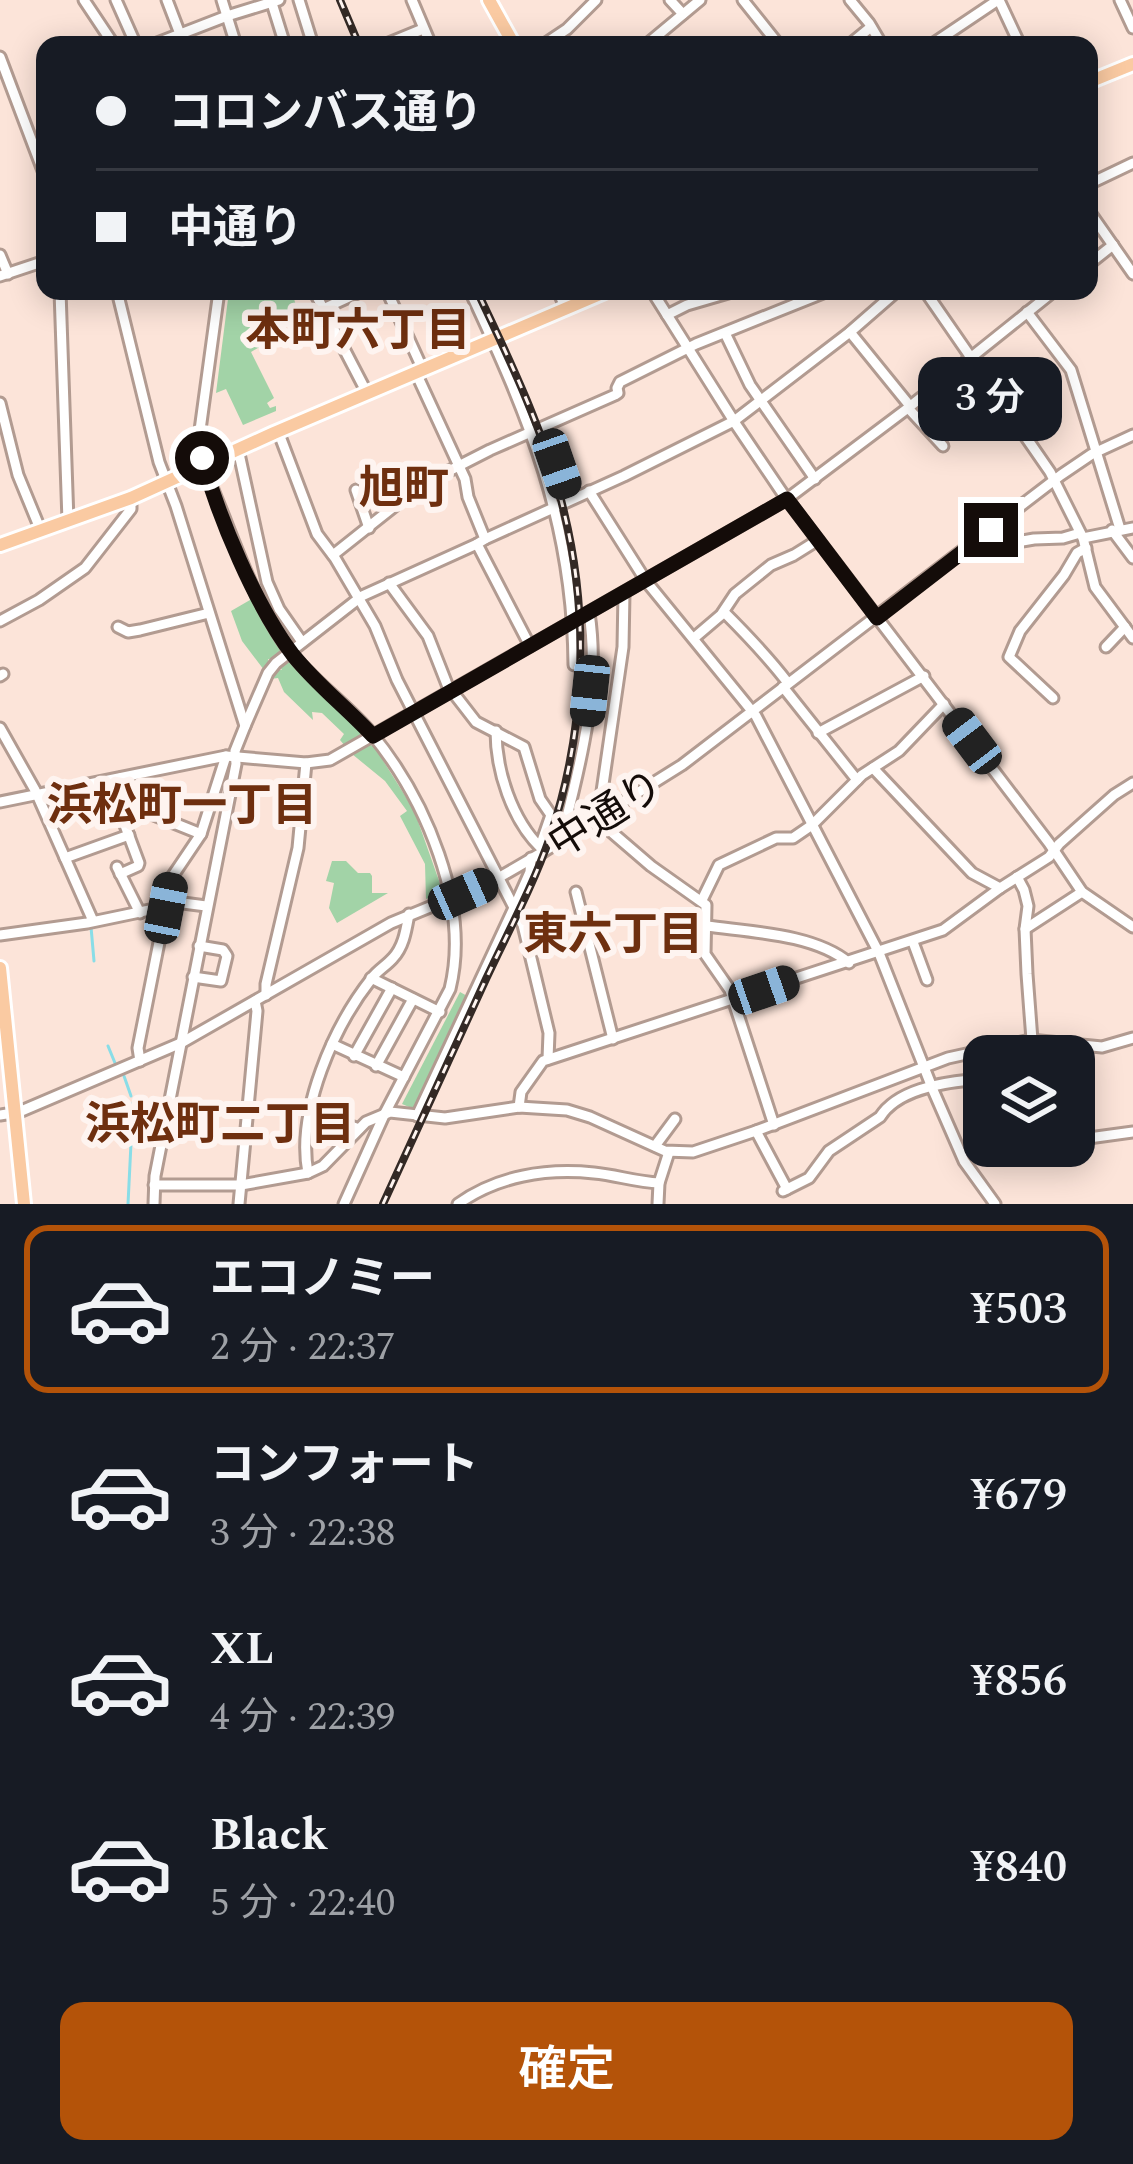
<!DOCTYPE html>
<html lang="ja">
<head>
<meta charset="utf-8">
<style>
	:root { --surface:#171b24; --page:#242831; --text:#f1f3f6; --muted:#9ea1a6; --line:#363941; --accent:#b45309 }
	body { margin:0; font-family:Spectral,"Noto Sans JP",serif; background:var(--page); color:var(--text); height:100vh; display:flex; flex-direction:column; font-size:45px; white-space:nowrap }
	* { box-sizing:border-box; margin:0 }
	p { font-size:39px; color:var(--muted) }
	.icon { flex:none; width:66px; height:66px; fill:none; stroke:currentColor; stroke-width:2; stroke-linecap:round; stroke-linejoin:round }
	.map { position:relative; height:1204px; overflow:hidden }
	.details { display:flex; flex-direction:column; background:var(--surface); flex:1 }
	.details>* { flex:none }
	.guide { position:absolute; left:36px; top:36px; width:1062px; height:264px; border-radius:24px; box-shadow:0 6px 30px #0003; display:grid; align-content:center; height:264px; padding:0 60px; background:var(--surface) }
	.buttons { position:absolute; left:963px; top:1035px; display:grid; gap:24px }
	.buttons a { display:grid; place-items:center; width:132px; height:132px; border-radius:24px; background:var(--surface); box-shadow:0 6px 30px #0003; font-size:60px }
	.end { position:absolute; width:54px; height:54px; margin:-27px; border:15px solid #140c09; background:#fff; box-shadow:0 0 0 6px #fff }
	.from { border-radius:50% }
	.bubble { position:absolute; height:84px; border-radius:24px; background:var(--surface); box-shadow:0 6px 30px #0003; font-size:39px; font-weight:600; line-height:84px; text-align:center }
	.car { position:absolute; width:36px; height:72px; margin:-36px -18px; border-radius:15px; box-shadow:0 0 9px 3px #0007; background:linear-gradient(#222 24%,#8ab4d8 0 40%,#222 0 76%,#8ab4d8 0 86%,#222 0) }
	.guide b { display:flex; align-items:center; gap:42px; height:114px; font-size:45px }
	.guide b+b { border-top:3px solid var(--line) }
	.guide i { width:30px; height:30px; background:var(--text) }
	ul { padding:21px 0 0; list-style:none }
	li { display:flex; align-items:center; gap:36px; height:168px; margin:0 24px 18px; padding:0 36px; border:6px solid transparent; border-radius:24px }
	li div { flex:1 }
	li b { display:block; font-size:45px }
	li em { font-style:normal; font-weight:600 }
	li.on { border-color:var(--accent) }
	li>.icon { width:108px; height:108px; stroke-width:1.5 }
	.button { display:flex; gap:24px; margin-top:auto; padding:24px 60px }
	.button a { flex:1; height:138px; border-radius:24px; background:var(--accent); color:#fff; font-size:48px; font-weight:600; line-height:138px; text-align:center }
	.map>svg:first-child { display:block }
</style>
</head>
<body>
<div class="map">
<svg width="1133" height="1204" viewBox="0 0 1133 1204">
	<rect width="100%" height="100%" fill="#fce4d9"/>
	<g fill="#a2d3a7">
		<polygon points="229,291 292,291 296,306 290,309 287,323 274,331 277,337 251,352 274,398 267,403 270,408 276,406 276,411 243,425 226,389 216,393"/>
		<polygon points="243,580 265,623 281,648 281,652 273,660 268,659 269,663 264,670 242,641 231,611 250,600"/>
		<polygon points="287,660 361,732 366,744 374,746 414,810 443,892 426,899 425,864 400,816 407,811 385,781 352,754 356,750 350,743 345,746 340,740 344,734 322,713 312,712 313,720 284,692 278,678 270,679 277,669 282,670 280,667"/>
		<polygon points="332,861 346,861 358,873 370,873 372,876 372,893 388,893 337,923 329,908 334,883 326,881"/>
		<polygon points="460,992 469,997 416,1110 402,1104"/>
	</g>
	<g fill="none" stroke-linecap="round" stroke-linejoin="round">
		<g stroke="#89dde7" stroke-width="3">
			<polyline points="91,927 94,961"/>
			<polyline points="108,1046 115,1063"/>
			<polyline points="124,1076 131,1096"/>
			<polyline points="128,1204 133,1103"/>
		</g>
		<g stroke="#b29b91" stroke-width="15">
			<g id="minor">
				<polyline points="84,0 114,45"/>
				<polyline points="116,0 136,45"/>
				<polyline points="167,0 180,34"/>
				<polyline points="222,0 236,45"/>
				<polyline points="271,0 285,45"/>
				<polyline points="299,0 313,45"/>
				<polyline points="412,0 431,45"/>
				<polyline points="670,0 683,14"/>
				<polyline points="743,0 779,45"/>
				<polyline points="850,0 869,23 882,45"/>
				<polyline points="999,0 1020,45"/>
				<polyline points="1120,0 1133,28"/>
				<polyline points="152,45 227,16 279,0"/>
				<polyline points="384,45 423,29"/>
				<polyline points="543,45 567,29 596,0"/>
				<polyline points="646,45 700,0"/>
				<polyline points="849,45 871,27"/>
				<polyline points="931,45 998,0"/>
				<polyline points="0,57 45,176"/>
				<polyline points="1089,184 1133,163"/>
				<polyline points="1089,211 1133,274"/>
				<polyline points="0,255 8,274"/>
				<polyline points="1089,264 1113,245"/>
				<polyline points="0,276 45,261"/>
				<polyline points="60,291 68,521"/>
				<polyline points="117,291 159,462 176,506 245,726"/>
				<path d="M 219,291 L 200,430 C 198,461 213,488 224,517 C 242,563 259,608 288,649 C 312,681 346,703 372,734 C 425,799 471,904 450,989 L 385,1113 L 344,1204"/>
				<polyline points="314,291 367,393"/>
				<polyline points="387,291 423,370"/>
				<path d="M 470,291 C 529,417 573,523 574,665"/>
				<polyline points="558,291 566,309"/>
				<polyline points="652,291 737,426 783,494 1049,843 1082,892 1133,927"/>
				<polyline points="925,291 1050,472 1083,538 1095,587 1133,638"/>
				<polyline points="323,309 362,291"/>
				<polyline points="1027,312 1071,370 1120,529"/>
				<polyline points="667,315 687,305 735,291"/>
				<polyline points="850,332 910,406"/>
				<polyline points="725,333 750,385 815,479"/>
				<polyline points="416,373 465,479 468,497 485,539 477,544 530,646"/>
				<polyline points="0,403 18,475 41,531"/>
				<polyline points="908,408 943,446"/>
				<polyline points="545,427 569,500"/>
				<polyline points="278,431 317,534 335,558 375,626 397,680 523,925 549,1033 548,1059"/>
				<polyline points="238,449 267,582 279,609 302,642"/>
				<polyline points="356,490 369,528"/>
				<polyline points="589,491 646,581 756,716 879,953 933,1090 964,1161 995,1204"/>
				<polyline points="1112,530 1133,558"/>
				<polyline points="985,534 993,542 1005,544 1034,539 1063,538 1080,533"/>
				<polyline points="1083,538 1133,528"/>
				<polyline points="485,539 624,476 734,421 850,332 897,291"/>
				<polyline points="333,555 411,493 439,476 490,450 615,395 618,393 617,388 620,382 696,344 828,291"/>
				<polyline points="389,583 428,636 450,692"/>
				<polyline points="624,593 623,647 600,805 602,820 608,829 651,866 706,905 705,954 730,990 774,1125"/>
				<path d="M 724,612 C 746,634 769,658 788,683"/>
				<polyline points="0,621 39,600 85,568 131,509 131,498"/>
				<polyline points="118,627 128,632 140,630 209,613"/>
				<polyline points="694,638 721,615 735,594 771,565 794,555 818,540"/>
				<polyline points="1106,647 1125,627"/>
				<polyline points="0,676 3,674"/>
				<polyline points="783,687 857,780"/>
				<polyline points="452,691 476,722 524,747 540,799 551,815 542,841 543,852"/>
				<polyline points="1053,698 1009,657 1020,631 1064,575 1077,553 1086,548"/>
				<polyline points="0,728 35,790 93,921"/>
				<path d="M 496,731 C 496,771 512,820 541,848"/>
				<polyline points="818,733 924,676"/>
				<polyline points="873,768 972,873 1000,888"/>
				<polyline points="120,778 123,820 139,863 138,866 120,874"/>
				<polyline points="0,802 226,756 306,763 330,760 787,499 908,408 1054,291"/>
				<polyline points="122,817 144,811 201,834"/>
				<path d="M 567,837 L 564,828 C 582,759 600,684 589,613"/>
				<polyline points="65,858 129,835"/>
				<polyline points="117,867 140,913"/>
				<polyline points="1017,877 1024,890 1028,906 1025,929 1027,974 1032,1040"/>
				<polyline points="576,892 613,1039"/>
				<polyline points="702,900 719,865 776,838 793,838 812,825 862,775 899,751 944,704"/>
				<path d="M 707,926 C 750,932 815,934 849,963"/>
				<polyline points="1025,929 1082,892"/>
				<polyline points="0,935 87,923 183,903 206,906"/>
				<polyline points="913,942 927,980"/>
				<polyline points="193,977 221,981 227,956 223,950 199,946"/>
				<polyline points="371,978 440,1012"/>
				<polyline points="266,995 266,984 298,848 306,763"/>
				<polyline points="332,1044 404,1077"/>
				<polyline points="354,1056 392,988"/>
				<polyline points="140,1061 138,1048 172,877 201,834 226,756"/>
				<polyline points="376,1066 413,999"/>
				<polyline points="313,1105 329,1118 359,1129"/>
				<polyline points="519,1107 521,1092 543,1061 943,930 1000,888 1049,857 1059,844 1087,819 1114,795 1133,783"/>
				<polyline points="0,1115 19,1112 181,1043 391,923 493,881 543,852 682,765 1061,475 1092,454 1133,435"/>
				<polyline points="417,1116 514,908 530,872 531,858"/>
				<polyline points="756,1131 787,1189"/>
				<polyline points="1074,1140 1133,1132"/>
				<polyline points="655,1146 675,1119"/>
				<path d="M 308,1173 C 296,1111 334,1026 372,978 C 378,970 386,966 393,958 C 404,946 406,930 409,914"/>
				<polyline points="154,1185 241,1185 308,1173 323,1166 366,1122 390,1112 445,1118 519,1107 567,1110 590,1117 665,1151 693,1152 756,1131 948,1058 1030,1040 1102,1047 1133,1038"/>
				<path d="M 783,1191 L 809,1178 L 829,1151 L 880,1117 C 897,1090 940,1083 970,1080 L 984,1091"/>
				<polyline points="154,1204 155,1176 236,764 235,751 245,726 268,673 276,663 362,596 477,544"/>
				<polyline points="239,1204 257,1011 255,1001"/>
				<path d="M 458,1204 C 497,1176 546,1168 594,1173 C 616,1175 636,1182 659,1183"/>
				<polyline points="658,1204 659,1183 669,1152"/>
			</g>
		</g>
		<g stroke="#fff" stroke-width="18">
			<g id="major">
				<polyline points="489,0 514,45"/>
				<polyline points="1089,82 1133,64"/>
				<polyline points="0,545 131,498 274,433 607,291"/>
				<polyline points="0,968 24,1204"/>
			</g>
		</g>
		<use href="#minor" stroke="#fff" stroke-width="9"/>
		<use href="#major" stroke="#facaa2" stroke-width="12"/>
		<g stroke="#332925" stroke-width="8">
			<g id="rail">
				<polyline points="340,0 359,45"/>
				<path d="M 383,1204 C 417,1129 452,1054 486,979 C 508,932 533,886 550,837 C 585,733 590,619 564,512 C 547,438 510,360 477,291"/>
			</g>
		</g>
		<use href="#rail" stroke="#fef4f0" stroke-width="3" stroke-dasharray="9" stroke-linecap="butt"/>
	</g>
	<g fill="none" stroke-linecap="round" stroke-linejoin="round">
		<path stroke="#140c09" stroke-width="15" d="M 202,458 C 219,518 255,605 293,655 C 317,685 347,708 373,736 L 787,499 L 877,618 L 991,530"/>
	</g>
	<g text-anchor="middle" stroke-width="12" stroke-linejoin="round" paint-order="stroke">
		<g font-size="42" fill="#140c09" stroke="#fef4f0">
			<text transform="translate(605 813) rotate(-32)" y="15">中通り</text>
		</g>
		<g font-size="45" font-weight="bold" fill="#6e2f0f" stroke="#fef4f0">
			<text x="358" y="345">本町六丁目</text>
			<text x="404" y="503">旭町</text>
			<text x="182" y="820">浜松町一丁目</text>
			<text x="613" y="949">東六丁目</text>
			<text x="220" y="1139">浜松町二丁目</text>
		</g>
	</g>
</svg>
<div class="buttons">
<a><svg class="icon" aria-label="layers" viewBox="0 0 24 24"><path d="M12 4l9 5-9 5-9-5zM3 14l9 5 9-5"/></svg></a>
</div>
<i class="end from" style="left:202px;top:458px"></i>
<i class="end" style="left:991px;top:530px"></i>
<div class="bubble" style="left:918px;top:357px;width:144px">3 分</div>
<i class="car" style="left:557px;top:464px;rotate:161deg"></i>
<i class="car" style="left:590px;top:691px;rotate:186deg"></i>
<i class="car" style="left:972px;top:741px;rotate:323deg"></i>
<i class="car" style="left:463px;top:894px;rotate:66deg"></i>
<i class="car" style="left:166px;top:908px;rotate:11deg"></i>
<i class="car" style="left:764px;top:990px;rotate:71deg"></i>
<div class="guide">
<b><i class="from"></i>コロンバス通り</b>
<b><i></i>中通り</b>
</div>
</div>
<section class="details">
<ul>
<li class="on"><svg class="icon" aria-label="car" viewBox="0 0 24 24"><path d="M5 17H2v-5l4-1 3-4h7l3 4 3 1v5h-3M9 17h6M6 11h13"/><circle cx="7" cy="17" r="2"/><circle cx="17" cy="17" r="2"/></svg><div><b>エコノミー</b><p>2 分 · 22:37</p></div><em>¥503</em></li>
<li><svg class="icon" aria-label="car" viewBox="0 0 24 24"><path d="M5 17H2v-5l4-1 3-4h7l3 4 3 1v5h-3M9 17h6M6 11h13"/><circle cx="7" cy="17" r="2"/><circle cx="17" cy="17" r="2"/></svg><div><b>コンフォート</b><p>3 分 · 22:38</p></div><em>¥679</em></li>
<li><svg class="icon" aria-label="car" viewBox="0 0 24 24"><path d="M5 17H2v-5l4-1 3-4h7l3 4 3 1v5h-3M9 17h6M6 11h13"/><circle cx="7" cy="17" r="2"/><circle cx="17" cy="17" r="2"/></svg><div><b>XL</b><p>4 分 · 22:39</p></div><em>¥856</em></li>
<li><svg class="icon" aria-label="car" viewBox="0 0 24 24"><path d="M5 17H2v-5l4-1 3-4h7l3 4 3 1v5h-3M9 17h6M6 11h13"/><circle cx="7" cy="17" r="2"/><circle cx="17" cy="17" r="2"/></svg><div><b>Black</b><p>5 分 · 22:40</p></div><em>¥840</em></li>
</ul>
<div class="button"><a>確定</a></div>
</section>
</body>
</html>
